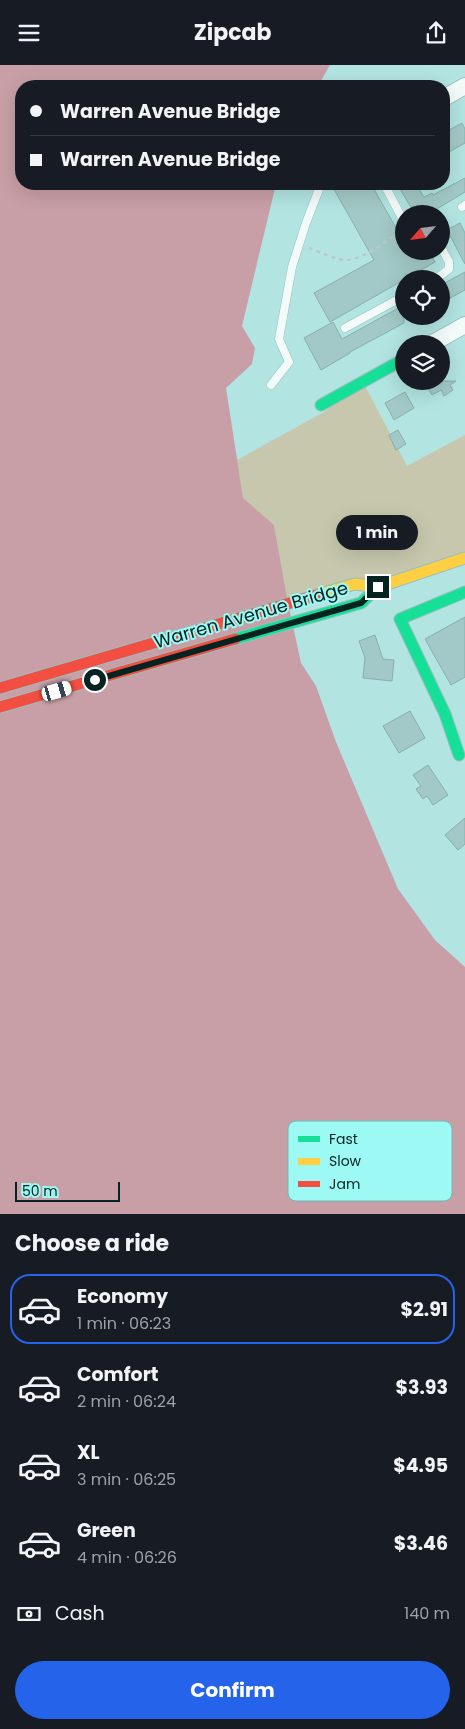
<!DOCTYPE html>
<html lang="en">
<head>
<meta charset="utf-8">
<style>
	:root { --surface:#171b24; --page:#242831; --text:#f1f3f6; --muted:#9ea1a6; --line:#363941; --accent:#2563eb }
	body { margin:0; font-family:Poppins,sans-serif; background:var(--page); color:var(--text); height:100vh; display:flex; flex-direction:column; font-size:19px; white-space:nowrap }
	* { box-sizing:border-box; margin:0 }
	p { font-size:16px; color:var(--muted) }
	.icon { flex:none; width:28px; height:28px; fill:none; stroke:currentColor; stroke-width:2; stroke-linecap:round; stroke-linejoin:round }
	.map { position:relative; height:1149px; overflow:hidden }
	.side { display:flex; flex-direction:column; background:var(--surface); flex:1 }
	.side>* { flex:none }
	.guide { position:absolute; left:15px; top:15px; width:435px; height:110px; border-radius:20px; box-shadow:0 5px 20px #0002; display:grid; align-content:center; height:110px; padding:0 15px; background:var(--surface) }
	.needle { width:32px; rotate:242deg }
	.controls { position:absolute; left:395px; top:140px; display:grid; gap:10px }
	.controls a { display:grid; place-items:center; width:55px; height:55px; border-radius:50%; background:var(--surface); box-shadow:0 5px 20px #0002; font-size:25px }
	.scale { position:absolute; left:15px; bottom:12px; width:105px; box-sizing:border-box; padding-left:5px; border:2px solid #052321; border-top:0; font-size:14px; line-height:18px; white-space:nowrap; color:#052321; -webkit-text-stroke:4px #9df9f3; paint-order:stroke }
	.end { position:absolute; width:22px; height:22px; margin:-11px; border:6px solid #052321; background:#fff; box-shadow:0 0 0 2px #fff }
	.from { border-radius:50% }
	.bubble { position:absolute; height:35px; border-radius:18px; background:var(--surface); box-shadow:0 5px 20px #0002; font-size:16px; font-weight:700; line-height:35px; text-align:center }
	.car { position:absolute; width:15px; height:30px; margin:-15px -8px; border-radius:6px; box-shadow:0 0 4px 1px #0007; background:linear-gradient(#fff 24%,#345 0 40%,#fff 0 76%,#345 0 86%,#fff 0) }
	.guide b { display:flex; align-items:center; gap:18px; height:48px; font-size:19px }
	.guide b+b { border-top:1px solid var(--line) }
	.guide i { width:12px; height:12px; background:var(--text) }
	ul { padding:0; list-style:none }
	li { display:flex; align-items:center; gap:15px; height:70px; margin:0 10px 8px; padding:0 5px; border:2px solid transparent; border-radius:20px }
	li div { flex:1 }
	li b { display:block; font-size:19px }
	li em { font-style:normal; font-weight:700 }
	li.selected { border-color:var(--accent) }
	li>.icon { width:45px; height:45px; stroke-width:1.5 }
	h2 { padding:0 15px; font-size:22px; line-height:60px }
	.pay { display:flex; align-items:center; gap:12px; height:55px; padding:0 15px; font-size:19px }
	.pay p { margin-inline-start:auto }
	.button { display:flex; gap:10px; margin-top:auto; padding:10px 15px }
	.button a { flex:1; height:58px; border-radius:30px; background:var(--accent); color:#fff; font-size:20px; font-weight:700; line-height:58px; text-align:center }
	header { display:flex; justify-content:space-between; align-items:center; height:65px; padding:0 15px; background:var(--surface); font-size:22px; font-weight:700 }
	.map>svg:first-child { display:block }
</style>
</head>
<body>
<header><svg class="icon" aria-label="menu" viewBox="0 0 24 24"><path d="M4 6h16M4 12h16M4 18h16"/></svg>Zipcab<svg class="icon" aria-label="share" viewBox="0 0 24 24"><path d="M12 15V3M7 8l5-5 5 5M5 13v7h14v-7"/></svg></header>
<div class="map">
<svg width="465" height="1149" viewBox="0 0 465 1149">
	<rect width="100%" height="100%" fill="#b2e4e1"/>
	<polygon fill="#c6c7ac" points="363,317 407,401 465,370 465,493 288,538 274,460 243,434 237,395 324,347"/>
	<polygon fill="#c89fa6" points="0,0 330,0 318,21 21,21 21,119 276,119 242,261 255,283 252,299 226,323 243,433 274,460 288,538 301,598 316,621 336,677 398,824 435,875 465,902 465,1149 0,1149"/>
	<g fill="#a2c9c7" stroke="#87afad">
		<polygon points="462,58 465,64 465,78 444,90 444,68"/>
		<polygon points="465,113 465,127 435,145 434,144 426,149 415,149 397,119 416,119 424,132 432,128 433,130"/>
		<polygon points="331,119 371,119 404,177 404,186 429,186 435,197 330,257 314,228 374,195"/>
		<polygon points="460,158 465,168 465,199 447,165"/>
		<polygon points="465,207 465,225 441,238 441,220"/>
		<polygon points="404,240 404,258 350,287 350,288 321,305 304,273 333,257 342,274"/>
		<polygon points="424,316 456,316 450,320 453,325 444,331 441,325 432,330"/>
		<polygon points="405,327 414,343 394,355 385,338"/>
		<polygon points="398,365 406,379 396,385 389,370"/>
		<polygon points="465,552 465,612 451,620 425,574"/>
		<polygon points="375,570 383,594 394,595 392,616 363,613 365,593 359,576"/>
		<polygon points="410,646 425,673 399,688 383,661"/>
		<polygon points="428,700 448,730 433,740 427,731 423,734 416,724 421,721 413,710"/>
		<polygon points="465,753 465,779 458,785 445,770"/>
	</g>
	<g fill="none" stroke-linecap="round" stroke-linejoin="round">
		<g stroke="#97bfbc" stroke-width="9">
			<g id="lane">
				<polyline points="384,119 401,151 404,153"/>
				<polyline points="462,142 465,140"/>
				<polyline points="436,214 449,204 449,197 441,182"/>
				<polyline points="345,263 404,231"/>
				<polyline points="271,320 289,297 279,274 292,202 306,158 321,119"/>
			</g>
		</g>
		<g stroke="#97bfbc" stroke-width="18">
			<g id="street">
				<polyline points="444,33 465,21"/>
				<polyline points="431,279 465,260"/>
			</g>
		</g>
		<g stroke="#97bfbc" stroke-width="13">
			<g id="fast">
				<polyline points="321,340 404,294"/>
				<polyline points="235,574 361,538 378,522"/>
				<polyline points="459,690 445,649 400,554 465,527"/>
			</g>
		</g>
		<g stroke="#97bfbc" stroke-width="13">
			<polyline id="slow" points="317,530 355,519 378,522 465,493"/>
		</g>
		<g stroke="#97bfbc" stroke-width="13">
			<g id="jam">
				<polyline points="0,623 317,530"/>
				<polyline points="0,642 235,574"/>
			</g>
		</g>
		<path stroke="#bbcac9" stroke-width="2.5" stroke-dasharray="4 4" stroke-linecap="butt" d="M 309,183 C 319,187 337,195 347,195 C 365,194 389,174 403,164"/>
		<use href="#lane" stroke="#f3fbfa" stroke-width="8"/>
		<use href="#street" stroke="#f3fbfa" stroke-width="16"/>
		<use href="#fast" stroke="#16e098" stroke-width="11"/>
		<use href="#slow" stroke="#ffcf43" stroke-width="11"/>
		<use href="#jam" stroke="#f24e42" stroke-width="11"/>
	</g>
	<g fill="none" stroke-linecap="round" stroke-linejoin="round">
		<polyline stroke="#052321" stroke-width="6" points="95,615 361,538 378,522"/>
	</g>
	<g text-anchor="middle" stroke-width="4" stroke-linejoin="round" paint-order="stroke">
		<g font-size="18" fill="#052321" stroke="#9df9f3">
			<text transform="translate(251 550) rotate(-16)" y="6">Warren Avenue Bridge</text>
		</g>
	</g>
	<rect x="288" y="1056" width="164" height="80" rx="8" fill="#9df9f3" stroke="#6fb9b4" stroke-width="1"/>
	<rect x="298" y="1071" width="22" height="6" fill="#16e098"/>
	<rect x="298" y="1093" width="22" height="7" fill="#ffcf43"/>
	<rect x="298" y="1116" width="22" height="6" fill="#f24e42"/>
	<g font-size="14" fill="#052321">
		<text x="329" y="1079">Fast</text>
		<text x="329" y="1101">Slow</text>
		<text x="329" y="1124">Jam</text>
	</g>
</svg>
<div class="controls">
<a><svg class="needle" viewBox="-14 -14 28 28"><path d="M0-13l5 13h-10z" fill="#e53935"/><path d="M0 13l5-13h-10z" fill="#9ea1a6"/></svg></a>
<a><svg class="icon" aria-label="locate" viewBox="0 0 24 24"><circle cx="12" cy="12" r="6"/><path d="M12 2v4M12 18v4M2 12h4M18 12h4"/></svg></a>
<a><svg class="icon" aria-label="layers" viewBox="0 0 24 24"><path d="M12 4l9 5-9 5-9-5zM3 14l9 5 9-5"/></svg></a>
</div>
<div class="scale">50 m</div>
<i class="end from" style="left:95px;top:615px"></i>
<i class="end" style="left:378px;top:522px"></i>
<div class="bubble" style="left:336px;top:450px;width:82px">1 min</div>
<i class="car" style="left:57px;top:626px;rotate:74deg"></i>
<div class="guide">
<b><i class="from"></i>Warren Avenue Bridge</b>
<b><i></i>Warren Avenue Bridge</b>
</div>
</div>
<section class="side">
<h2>Choose a ride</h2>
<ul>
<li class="selected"><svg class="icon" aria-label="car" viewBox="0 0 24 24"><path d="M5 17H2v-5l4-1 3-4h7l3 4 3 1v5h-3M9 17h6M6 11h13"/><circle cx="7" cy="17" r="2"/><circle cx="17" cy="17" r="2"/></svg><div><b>Economy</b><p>1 min · 06:23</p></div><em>$2.91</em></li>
<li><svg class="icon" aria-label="car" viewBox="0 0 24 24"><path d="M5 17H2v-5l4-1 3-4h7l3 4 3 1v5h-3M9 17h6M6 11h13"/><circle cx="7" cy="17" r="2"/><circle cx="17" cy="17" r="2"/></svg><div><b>Comfort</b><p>2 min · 06:24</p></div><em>$3.93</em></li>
<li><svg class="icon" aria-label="car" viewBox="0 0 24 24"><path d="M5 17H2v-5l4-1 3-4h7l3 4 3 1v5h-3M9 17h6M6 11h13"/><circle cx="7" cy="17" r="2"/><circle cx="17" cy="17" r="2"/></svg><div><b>XL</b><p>3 min · 06:25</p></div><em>$4.95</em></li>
<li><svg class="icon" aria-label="car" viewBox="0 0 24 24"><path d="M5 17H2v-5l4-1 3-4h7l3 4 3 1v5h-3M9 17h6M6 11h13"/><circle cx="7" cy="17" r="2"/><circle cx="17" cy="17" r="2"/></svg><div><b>Green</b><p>4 min · 06:26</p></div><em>$3.46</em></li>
</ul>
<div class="pay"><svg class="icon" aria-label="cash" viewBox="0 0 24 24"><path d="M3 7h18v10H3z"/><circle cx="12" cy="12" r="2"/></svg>Cash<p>140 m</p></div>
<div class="button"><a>Confirm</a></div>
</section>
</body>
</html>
